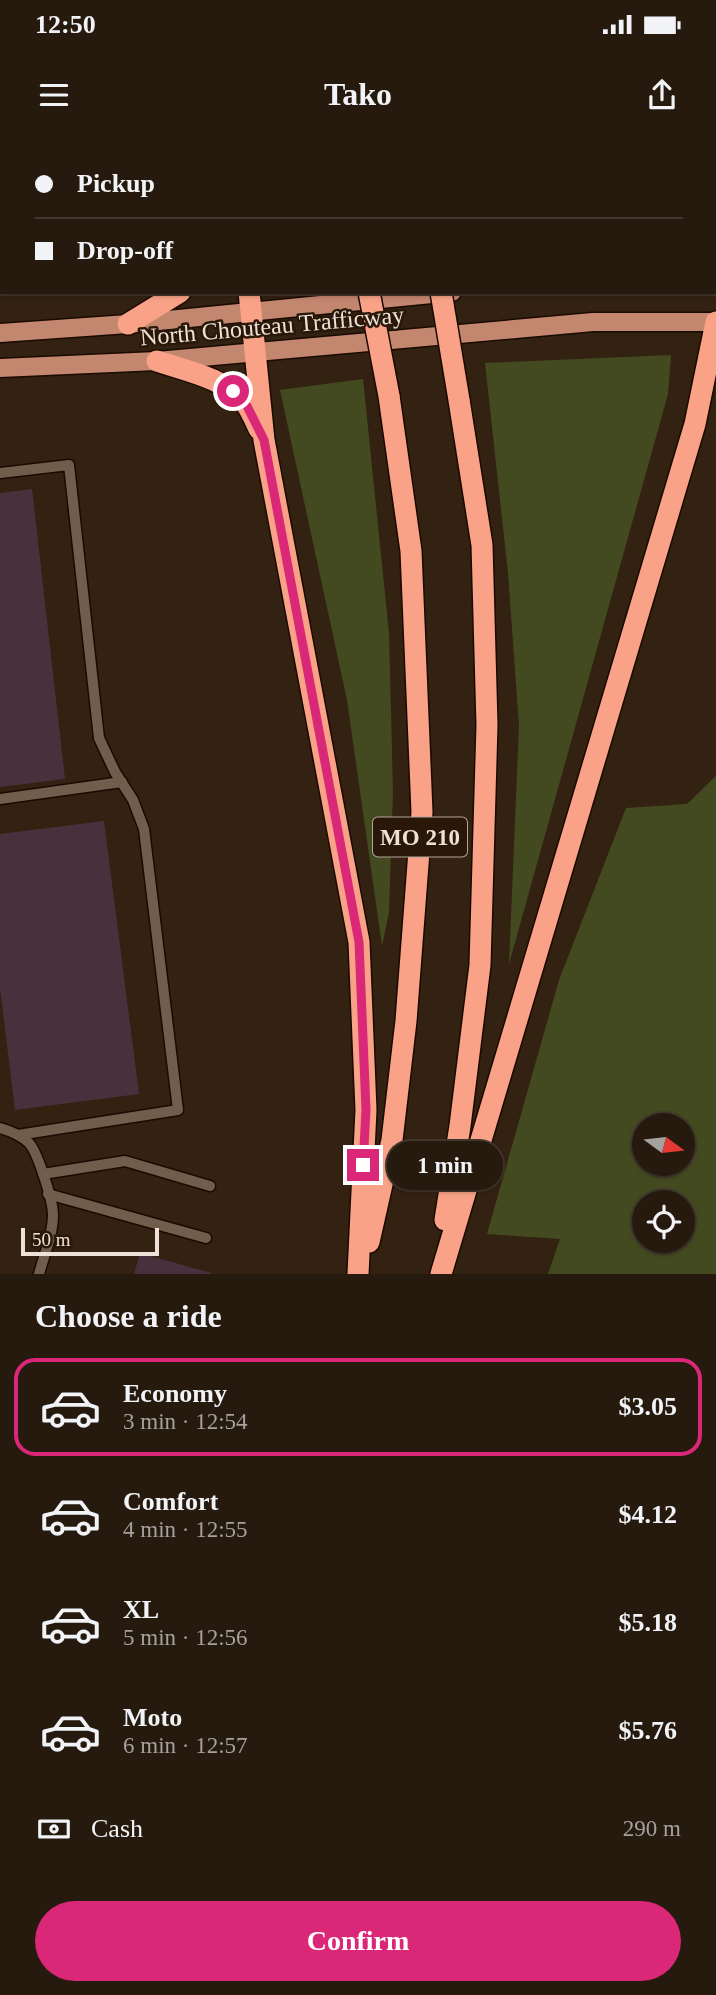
<!DOCTYPE html>
<html lang="en">
<head>
<meta charset="utf-8">
<style>
	:root { --surface:#261a0e; --page:#2e2317; --text:#f1f3f6; --muted:#a4a19e; --line:#42382e; --accent:#db2777 }
	body { margin:0; font-family:Georgia,serif; background:var(--page); color:var(--text); height:100vh; display:flex; flex-direction:column; font-size:26px; white-space:nowrap }
	* { box-sizing:border-box; margin:0 }
	p { font-size:23px; color:var(--muted) }
	.icon { flex:none; width:38px; height:38px; fill:none; stroke:currentColor; stroke-width:2; stroke-linecap:round; stroke-linejoin:round }
	.map { position:relative; height:1134px; overflow:hidden }
	.drawer { display:flex; flex-direction:column; background:var(--surface); flex:1 }
	.drawer>* { flex:none }
	.hud { position:absolute; left:0px; top:0px; width:718px; height:154px; box-shadow:0 2px 5px #0004,0 0 0 2px var(--line); display:grid; align-content:center; height:154px; padding:0 35px; background:var(--surface) }
	.needle { width:46px; rotate:105deg }
	.fabs { position:absolute; left:632px; top:973px; display:grid; gap:14px }
	.fabs a { display:grid; place-items:center; width:63px; height:63px; border-radius:50%; background:var(--surface); box-shadow:0 2px 5px #0004,0 0 0 2px var(--line); font-size:35px }
	.scale { position:absolute; left:21px; bottom:18px; width:138px; box-sizing:border-box; padding-left:7px; border:4px solid #eee2d8; border-top:0; font-size:19px; line-height:24px; white-space:nowrap; color:#eee2d8; -webkit-text-stroke:5px #291808; paint-order:stroke }
	.end { position:absolute; width:32px; height:32px; margin:-16px; border:9px solid #db2777; background:#fff; box-shadow:0 0 0 4px #fff }
	.from { border-radius:50% }
	.bubble { position:absolute; height:49px; border-radius:24px; background:var(--surface); box-shadow:0 2px 5px #0004,0 0 0 2px var(--line); font-size:23px; font-weight:600; line-height:49px; text-align:center }
	.hud b { display:flex; align-items:center; gap:24px; height:66px; font-size:26px }
	.hud b+b { border-top:2px solid var(--line) }
	.hud i { width:18px; height:18px; background:var(--text) }
	ul { padding:0; list-style:none }
	li { display:flex; align-items:center; gap:21px; height:98px; margin:0 14px 10px; padding:0 21px; border:4px solid transparent; border-radius:21px }
	li div { flex:1 }
	li b { display:block; font-size:26px }
	li em { font-style:normal; font-weight:600 }
	li.active { border-color:var(--accent) }
	li>.icon { width:63px; height:63px; stroke-width:1.5 }
	h2 { padding:0 35px; font-size:32px; line-height:84px }
	.pay { display:flex; align-items:center; gap:18px; height:77px; padding:0 35px; font-size:26px }
	.pay p { margin-inline-start:auto }
	.button { display:flex; gap:14px; margin-top:auto; padding:14px 35px }
	.button a { flex:1; height:80px; border-radius:42px; background:var(--accent); color:#fff; font-size:28px; font-weight:600; line-height:80px; text-align:center }
	.status { display:flex; justify-content:space-between; align-items:center; height:49px; padding:0 35px; background:var(--surface); direction:ltr }
	.status svg { height:19px; fill:currentColor }
	header { display:flex; justify-content:space-between; align-items:center; height:91px; padding:0 35px; background:var(--surface); font-size:32px; font-weight:600 }
	.map>svg:first-child { display:block }
</style>
</head>
<body>
<div class="status"><b>12:50</b><svg viewBox="0 0 49 12"><path d="M0 12V9h3v3zM5 12V6h3v6zM10 12V3h3v9zM15 12V0h3v12zM26 1h20v11H26zM47 4h2v5h-2z"/></svg></div>
<header><svg class="icon" aria-label="menu" viewBox="0 0 24 24"><path d="M4 6h16M4 12h16M4 18h16"/></svg>Tako<svg class="icon" aria-label="share" viewBox="0 0 24 24"><path d="M12 15V3M7 8l5-5 5 5M5 13v7h14v-7"/></svg></header>
<div class="map">
<svg width="716" height="1134" viewBox="0 0 716 1134">
	<rect width="100%" height="100%" fill="#332212"/>
	<g fill="#444a20" fill-rule="evenodd">
		<polygon points="0,0 184,0 184,2 2,2 2,142 0,142"/>
		<polygon points="671,215 668,254 509,824 519,586 508,433 485,223"/>
		<polygon points="363,239 389,493 393,651 389,772 382,806 347,560 280,250"/>
		<path d="M 716,636 L 716,1134 L 548,1134 L 560,1099 L 487,1094 L 559,840 L 626,668 L 687,664 ZM 644,985 L 682,985 L 682,1024 L 644,1024 ZM 644,1062 L 682,1062 L 682,1101 L 644,1101 Z"/>
	</g>
	<g fill="#48313d">
		<polygon points="32,349 65,639 0,647 0,353"/>
		<polygon points="104,681 139,954 15,970 0,848 0,694"/>
		<polygon points="140,1113 211,1133 211,1134 134,1134"/>
	</g>
	<g fill="none" stroke-linecap="round" stroke-linejoin="round">
		<g stroke="#1a0a00" stroke-width="13">
			<g id="lane">
				<polyline points="0,333 69,325 99,598 115,632 133,660 144,689 178,970 18,995"/>
				<polyline points="0,659 122,642"/>
				<path d="M 0,988 C 11,991 21,995 29,1003 C 38,1013 53,1061 53,1075 C 53,1095 44,1115 39,1134"/>
				<polyline points="43,1034 125,1021 210,1046"/>
				<polyline points="48,1054 206,1098"/>
			</g>
		</g>
		<g stroke="#1a0a00" stroke-width="21">
			<g id="primary">
				<polyline points="0,193 128,184 452,152"/>
				<polyline points="0,228 157,221 593,182 716,182"/>
			</g>
		</g>
		<g stroke="#1a0a00" stroke-width="24">
			<g id="highway">
				<polyline points="226,0 226,2"/>
				<polyline points="332,0 332,2"/>
				<polyline points="411,0 411,2"/>
				<polyline points="249,152 264,300 359,802 366,970 358,1134"/>
				<polyline points="128,184 180,152"/>
				<path d="M 157,221 C 187,231 225,238 246,264 C 251,271 255,281 259,289"/>
				<polyline points="445,1080 460,986 480,825 487,585 482,405 459,260"/>
				<polyline points="369,1102 392,1000 406,881 422,672 411,411 389,256"/>
				<polyline points="441,1134 695,284 716,182"/>
			</g>
		</g>
		<polyline stroke="#766759" stroke-width="3.5" stroke-dasharray="5 3.5" stroke-linecap="butt" points="0,153 9,152"/>
		<use href="#lane" stroke="#715d4c" stroke-width="10"/>
		<use href="#primary" stroke="#c3866f" stroke-width="18"/>
		<use href="#highway" stroke="#f9a287" stroke-width="21"/>
		<g stroke="#1a0a00" stroke-width="24" stroke-linecap="butt">
			<g id="highway-bridge">
				<polyline points="369,152 389,256"/>
				<polyline points="441,152 459,260"/>
			</g>
		</g>
		<use href="#highway-bridge" stroke="#f9a287" stroke-width="21"/>
	</g>
	<g fill="none" stroke-linecap="round" stroke-linejoin="round">
		<polyline stroke="#db2777" stroke-width="9" points="233,251 247,266 264,300 359,802 366,970 363,1025"/>
	</g>
	<g text-anchor="middle" stroke-width="5" stroke-linejoin="round" paint-order="stroke">
		<rect fill="#291808" stroke="#b3a59a" stroke-width="2" x="373" y="677.5" width="94" height="39" rx="5"/>
		<g font-size="23" font-weight="bold" fill="#eee2d8">
			<text x="420" y="705">MO 210</text>
		</g>
		<g font-size="24" fill="#eee2d8" stroke="#291808">
			<text transform="translate(272 186) rotate(-5)" y="8">North Chouteau Trafficway</text>
		</g>
	</g>
</svg>
<div class="fabs">
<a><svg class="needle" viewBox="-14 -14 28 28"><path d="M0-13l5 13h-10z" fill="#e53935"/><path d="M0 13l5-13h-10z" fill="#a4a19e"/></svg></a>
<a><svg class="icon" aria-label="locate" viewBox="0 0 24 24"><circle cx="12" cy="12" r="6"/><path d="M12 2v4M12 18v4M2 12h4M18 12h4"/></svg></a>
</div>
<div class="scale">50 m</div>
<i class="end from" style="left:233px;top:251px"></i>
<i class="end" style="left:363px;top:1025px"></i>
<div class="bubble" style="left:387px;top:1001px;width:116px">1 min</div>
<div class="hud">
<b><i class="from"></i>Pickup</b>
<b><i></i>Drop-off</b>
</div>
</div>
<section class="drawer">
<h2>Choose a ride</h2>
<ul>
<li class="active"><svg class="icon" aria-label="car" viewBox="0 0 24 24"><path d="M5 17H2v-5l4-1 3-4h7l3 4 3 1v5h-3M9 17h6M6 11h13"/><circle cx="7" cy="17" r="2"/><circle cx="17" cy="17" r="2"/></svg><div><b>Economy</b><p>3 min · 12:54</p></div><em>$3.05</em></li>
<li><svg class="icon" aria-label="car" viewBox="0 0 24 24"><path d="M5 17H2v-5l4-1 3-4h7l3 4 3 1v5h-3M9 17h6M6 11h13"/><circle cx="7" cy="17" r="2"/><circle cx="17" cy="17" r="2"/></svg><div><b>Comfort</b><p>4 min · 12:55</p></div><em>$4.12</em></li>
<li><svg class="icon" aria-label="car" viewBox="0 0 24 24"><path d="M5 17H2v-5l4-1 3-4h7l3 4 3 1v5h-3M9 17h6M6 11h13"/><circle cx="7" cy="17" r="2"/><circle cx="17" cy="17" r="2"/></svg><div><b>XL</b><p>5 min · 12:56</p></div><em>$5.18</em></li>
<li><svg class="icon" aria-label="car" viewBox="0 0 24 24"><path d="M5 17H2v-5l4-1 3-4h7l3 4 3 1v5h-3M9 17h6M6 11h13"/><circle cx="7" cy="17" r="2"/><circle cx="17" cy="17" r="2"/></svg><div><b>Moto</b><p>6 min · 12:57</p></div><em>$5.76</em></li>
</ul>
<div class="pay"><svg class="icon" aria-label="cash" viewBox="0 0 24 24"><path d="M3 7h18v10H3z"/><circle cx="12" cy="12" r="2"/></svg>Cash<p>290 m</p></div>
<div class="button"><a>Confirm</a></div>
</section>
</body>
</html>
